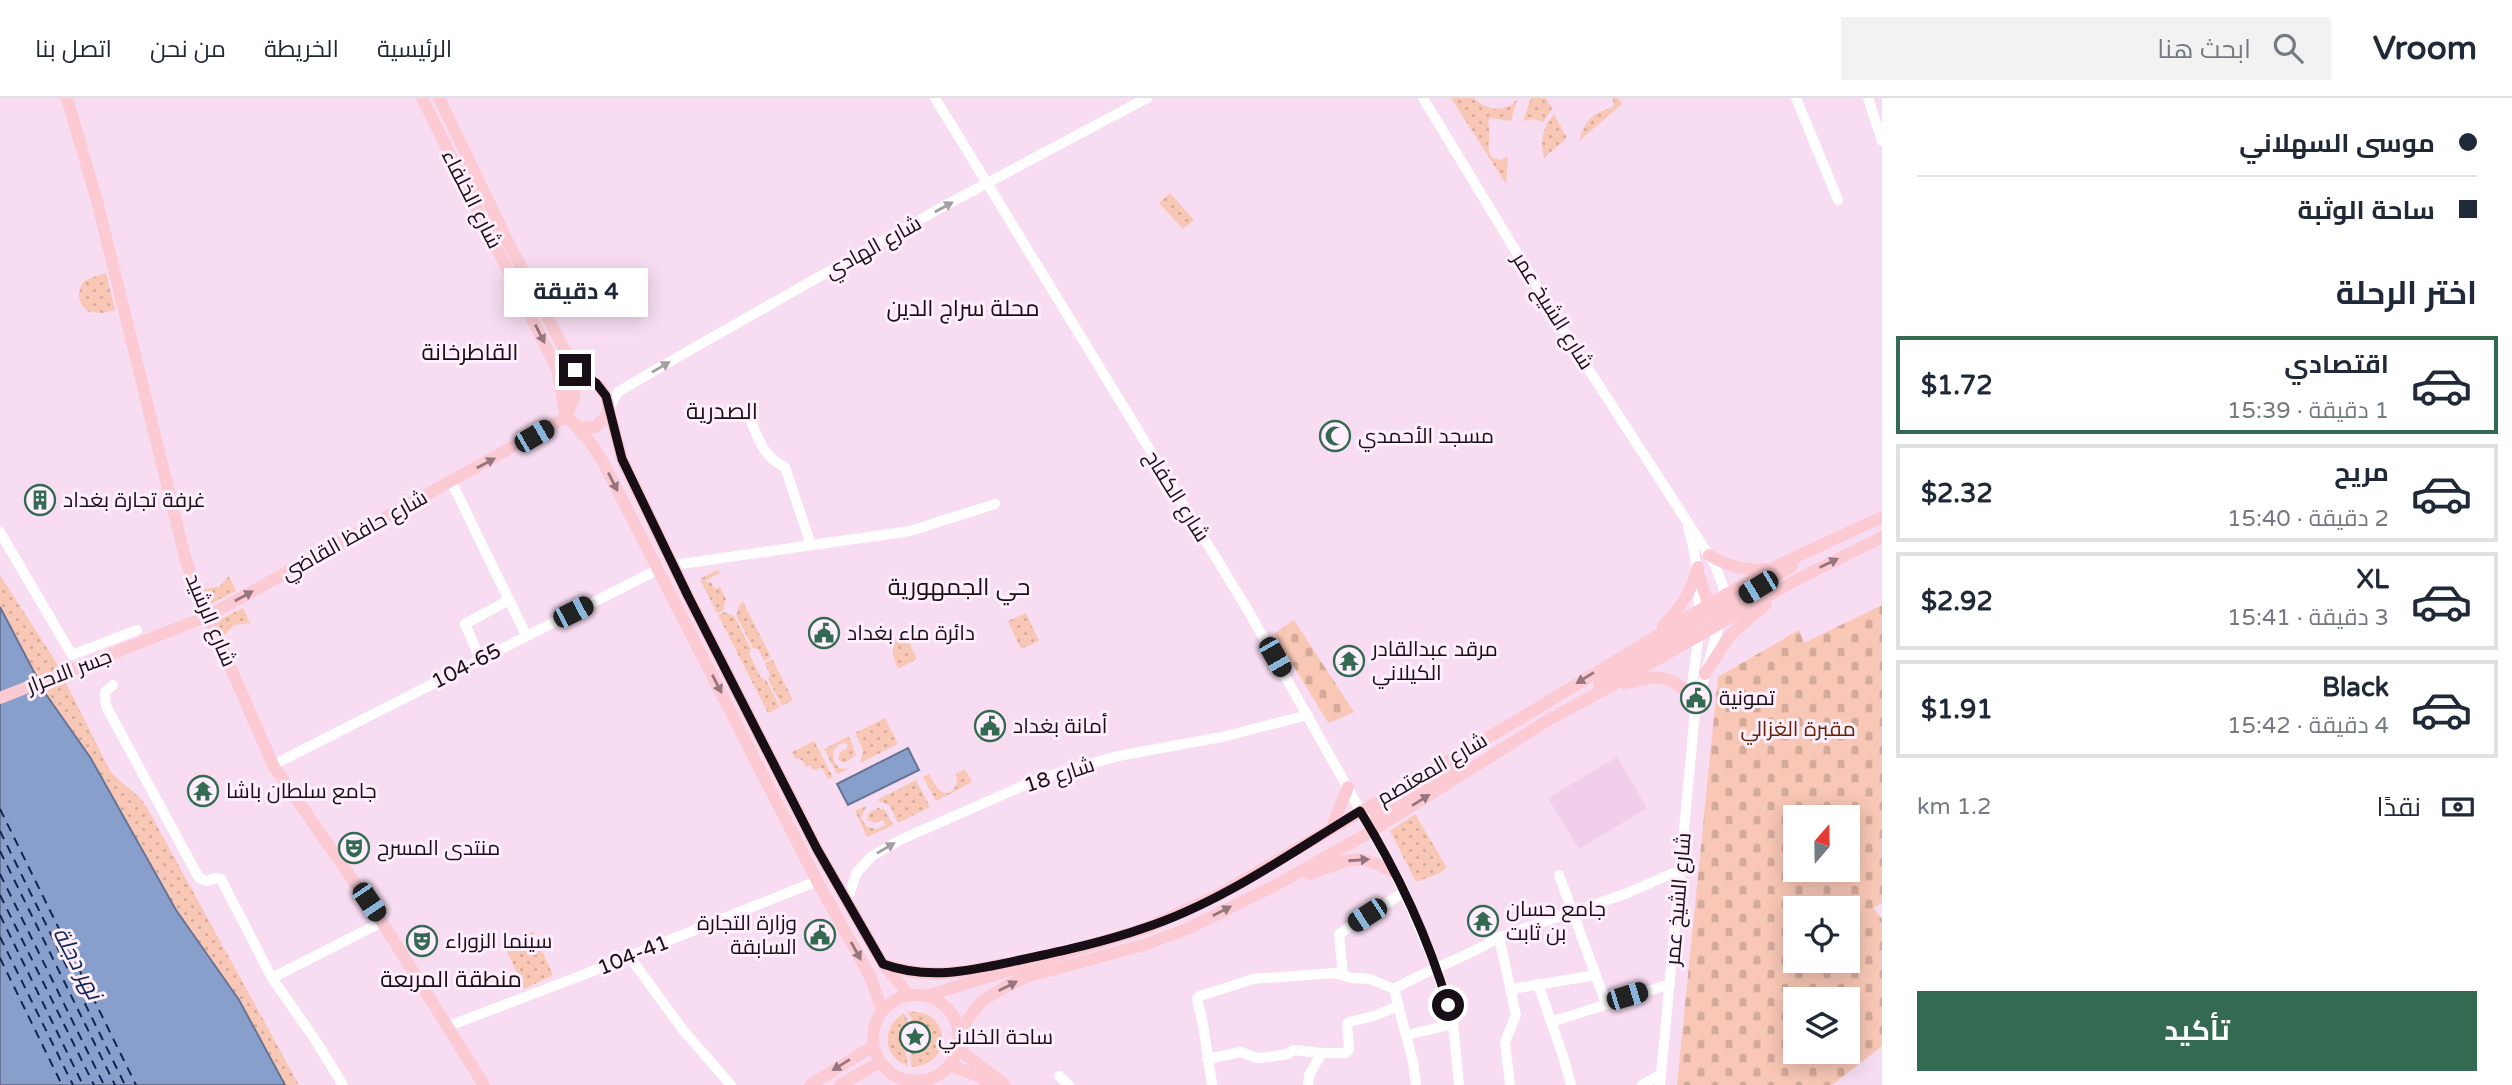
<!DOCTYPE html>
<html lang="ar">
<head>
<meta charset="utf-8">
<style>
	:root { --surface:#fff; --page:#f2f2f3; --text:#1f2937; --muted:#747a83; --line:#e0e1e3; --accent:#336a51 }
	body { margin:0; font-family:"Varela Round",Cairo,sans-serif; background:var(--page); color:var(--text); direction:rtl; height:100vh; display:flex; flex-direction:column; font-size:26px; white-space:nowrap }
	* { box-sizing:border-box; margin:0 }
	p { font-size:23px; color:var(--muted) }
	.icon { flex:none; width:38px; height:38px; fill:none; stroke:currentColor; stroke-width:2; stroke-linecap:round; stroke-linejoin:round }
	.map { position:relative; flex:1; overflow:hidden; direction:ltr }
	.details { display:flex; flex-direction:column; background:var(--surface); width:630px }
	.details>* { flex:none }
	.banner { display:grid; align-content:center; height:154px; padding:0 35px; background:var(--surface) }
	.needle { width:46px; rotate:20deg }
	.fabs { position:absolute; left:1783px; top:707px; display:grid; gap:14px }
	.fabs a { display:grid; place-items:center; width:77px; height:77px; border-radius:0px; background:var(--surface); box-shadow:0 4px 18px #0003; font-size:35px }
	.end { position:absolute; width:32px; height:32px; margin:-16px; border:9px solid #180e16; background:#fff; box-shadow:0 0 0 4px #fff }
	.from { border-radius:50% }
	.bubble { position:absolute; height:49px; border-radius:0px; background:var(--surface); box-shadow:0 4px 18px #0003; font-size:23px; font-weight:700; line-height:49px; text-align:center; direction:rtl }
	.car { position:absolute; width:21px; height:42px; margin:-21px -10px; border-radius:9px; box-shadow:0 0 5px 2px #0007; background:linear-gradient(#222 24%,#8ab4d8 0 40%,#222 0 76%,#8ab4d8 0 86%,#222 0) }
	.banner b { display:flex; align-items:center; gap:24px; height:66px; font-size:26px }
	.banner b+b { border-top:2px solid var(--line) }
	.banner i { width:18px; height:18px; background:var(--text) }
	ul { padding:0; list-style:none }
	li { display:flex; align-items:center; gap:21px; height:98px; margin:0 14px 10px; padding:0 21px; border:4px solid var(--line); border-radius:0px }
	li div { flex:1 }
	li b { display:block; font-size:26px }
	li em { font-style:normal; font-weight:700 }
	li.current { border-color:var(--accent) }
	li>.icon { width:63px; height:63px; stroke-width:1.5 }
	h2 { padding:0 35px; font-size:32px; line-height:84px }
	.pay { display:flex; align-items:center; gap:18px; height:77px; padding:0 35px; font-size:26px }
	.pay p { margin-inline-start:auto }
	.primary-button { display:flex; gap:14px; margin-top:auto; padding:14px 35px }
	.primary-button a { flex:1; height:80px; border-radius:0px; background:var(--accent); color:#fff; font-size:28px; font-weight:700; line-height:80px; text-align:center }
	header { display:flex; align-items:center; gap:42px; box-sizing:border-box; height:98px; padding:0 35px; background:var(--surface); border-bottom:2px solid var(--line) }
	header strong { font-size:33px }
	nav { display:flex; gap:38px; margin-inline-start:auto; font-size:24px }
	.search { width:490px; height:63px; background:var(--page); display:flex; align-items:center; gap:18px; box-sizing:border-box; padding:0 24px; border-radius:0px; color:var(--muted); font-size:26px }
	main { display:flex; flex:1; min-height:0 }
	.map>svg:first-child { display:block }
</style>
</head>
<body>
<header>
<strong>Vroom</strong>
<div class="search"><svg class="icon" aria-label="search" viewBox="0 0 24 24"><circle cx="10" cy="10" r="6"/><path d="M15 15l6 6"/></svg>ابحث هنا</div>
<nav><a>الرئيسية</a><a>الخريطة</a><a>من نحن</a><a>اتصل بنا</a></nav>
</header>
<main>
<section class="details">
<div class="banner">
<b><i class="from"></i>موسى السهلاني</b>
<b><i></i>ساحة الوثبة</b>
</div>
<h2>اختر الرحلة</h2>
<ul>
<li class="current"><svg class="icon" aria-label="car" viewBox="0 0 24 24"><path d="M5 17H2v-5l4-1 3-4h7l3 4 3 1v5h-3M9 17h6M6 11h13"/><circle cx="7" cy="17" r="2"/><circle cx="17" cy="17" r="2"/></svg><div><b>اقتصادي</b><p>1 دقيقة · 15:39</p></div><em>$1.72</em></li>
<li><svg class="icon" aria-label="car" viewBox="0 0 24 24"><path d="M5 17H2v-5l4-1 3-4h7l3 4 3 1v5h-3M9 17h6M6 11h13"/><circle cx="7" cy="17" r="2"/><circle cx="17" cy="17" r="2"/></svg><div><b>مريح</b><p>2 دقيقة · 15:40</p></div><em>$2.32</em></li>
<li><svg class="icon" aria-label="car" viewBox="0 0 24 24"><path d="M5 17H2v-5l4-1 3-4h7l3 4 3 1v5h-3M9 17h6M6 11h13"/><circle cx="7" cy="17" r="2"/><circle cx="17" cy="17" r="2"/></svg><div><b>XL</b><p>3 دقيقة · 15:41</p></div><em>$2.92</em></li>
<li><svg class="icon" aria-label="car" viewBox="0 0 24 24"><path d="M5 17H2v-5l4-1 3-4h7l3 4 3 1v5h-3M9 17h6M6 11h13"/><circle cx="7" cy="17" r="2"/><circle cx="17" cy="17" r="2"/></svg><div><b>Black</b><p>4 دقيقة · 15:42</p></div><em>$1.91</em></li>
</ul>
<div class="pay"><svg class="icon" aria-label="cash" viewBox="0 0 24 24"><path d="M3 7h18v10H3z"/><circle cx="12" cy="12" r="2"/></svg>نقدًا<p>1.2 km</p></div>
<div class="primary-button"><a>تأكيد</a></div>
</section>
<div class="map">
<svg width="1882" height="987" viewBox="0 0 1882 987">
	<defs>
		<pattern id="grass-dots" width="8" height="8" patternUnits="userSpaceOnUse" patternTransform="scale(1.75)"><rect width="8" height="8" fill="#f8c7b5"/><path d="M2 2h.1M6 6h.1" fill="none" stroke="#d4aa9b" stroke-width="1.8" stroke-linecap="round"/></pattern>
		<pattern id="cemetery-stones" width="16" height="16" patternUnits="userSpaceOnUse" patternTransform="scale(1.75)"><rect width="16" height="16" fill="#f8c7b5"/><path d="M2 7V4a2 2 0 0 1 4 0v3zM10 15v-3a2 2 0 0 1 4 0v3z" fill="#d4aa9b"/></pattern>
	</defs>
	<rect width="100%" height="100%" fill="#f8ddf2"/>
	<polygon fill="#f1cfea" points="1617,659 1647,710 1579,751 1548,700"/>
	<g fill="url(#grass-dots)">
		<path d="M 1451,0 L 1474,0 C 1487,13 1504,15 1517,2 L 1511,23 L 1491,20 L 1488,23 C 1491,35 1486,50 1491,59 L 1499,62 L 1508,59 L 1506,86 Z"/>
		<polygon points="1531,0 1546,0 1552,11 1543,24 1533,21 1523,23"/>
		<path d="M 1612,0 L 1618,0 L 1622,6 L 1579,43 C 1585,23 1591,15 1612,10 L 1614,5 Z"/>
		<path d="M 1554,16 L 1567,40 L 1544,60 C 1540,43 1542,30 1554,16 Z"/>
		<polygon points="1170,95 1194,122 1183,131 1159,105"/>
		<path d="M 106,175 L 115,212 L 102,215 L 89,214 C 77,205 76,194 85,182 Z"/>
		<polygon points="718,471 720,475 705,483 707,485 710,483 715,491 720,489 726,501 723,513 717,515 700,481"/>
		<path d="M 0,477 L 54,561 L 109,671 C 119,686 137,693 146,708 L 299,987 L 285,987 L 239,902 L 176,812 L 90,659 L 45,595 L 0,509 Z"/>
		<polygon points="229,478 236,493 210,506 203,491 219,489"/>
		<polygon points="743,504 771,559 764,563 758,551 753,550 736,517 740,506"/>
		<polygon points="243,510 250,525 234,527 224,537 217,523"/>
		<polygon points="724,514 734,518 751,551 749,555 761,580 766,582 780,609 768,615 718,517"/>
		<polygon points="1026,515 1039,543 1021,551 1008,523"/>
		<path d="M 903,532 L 917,561 L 898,571 C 891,556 890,544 903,532 Z"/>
		<polygon points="772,561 793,602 782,608 768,581 770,577 765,565"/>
		<polygon points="885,620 898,646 860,665 863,652 855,635"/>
		<polygon points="849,638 856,657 845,665 838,661 840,654 846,651 848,647 844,644 837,648 833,654 834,664 839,670 849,671 837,676 824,651"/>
		<polygon points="814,643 833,679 828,681 822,670 813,672 810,667 806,669 802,662 795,660 792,654"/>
		<path d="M 965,671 L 972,684 L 936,703 L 923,679 L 929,676 C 935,688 945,706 957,686 L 956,676 Z"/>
		<polygon points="916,682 930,709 898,725 890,708 877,702"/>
		<polygon points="866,708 861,720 867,729 878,731 885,727 883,722 874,725 867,721 869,715 878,710 885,712 893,727 867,739 855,713"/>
		<polygon points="1415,716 1447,770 1438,776 1416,784 1390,733"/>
		<polygon points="533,833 553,877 524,891 504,847"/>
		<path d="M 908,914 C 951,910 955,967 911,969 L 910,953 L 925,951 L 929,943 L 927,942 L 925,931 L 914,926 Z"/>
		<path d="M 904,915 L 910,928 C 900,935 902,940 905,949 C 907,955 906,962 908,968 C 882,958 881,929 904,915 Z"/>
	</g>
	<g fill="url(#cemetery-stones)" fill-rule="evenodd">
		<path d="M 1882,507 L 1882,805 L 1873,810 L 1882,821 L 1882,948 L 1832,987 L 1677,987 L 1718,579 L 1799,532 L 1804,545 ZM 1796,719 L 1848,719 L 1848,772 L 1796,772 ZM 1796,810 L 1848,810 L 1848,863 L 1796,863 ZM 1796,901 L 1848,901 L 1848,954 L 1796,954 Z"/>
		<polygon points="1294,522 1354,614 1329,625 1327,623 1274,536"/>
	</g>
	<g fill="#899fcb" stroke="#677495" stroke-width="2">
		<polygon points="0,509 45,595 90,659 176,812 239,902 285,987 0,987"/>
		<polygon points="908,650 919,672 848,707 837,686"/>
	</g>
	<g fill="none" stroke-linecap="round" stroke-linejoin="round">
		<g stroke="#102459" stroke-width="2" stroke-dasharray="9 7" stroke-linecap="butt">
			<polyline points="0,711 136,987"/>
			<polyline points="0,733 125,987"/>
			<polyline points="0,753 115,987"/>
			<polyline points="0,776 104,987"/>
			<polyline points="0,797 94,987"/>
			<polyline points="0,817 83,987"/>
			<polyline points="0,839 73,987"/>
			<polyline points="0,860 62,987"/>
		</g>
		<g stroke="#fff" stroke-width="10">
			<polyline points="935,0 1249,514 1372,733 1404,794 1436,869 1453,926 1459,987"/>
			<polyline points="1423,0 1569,241 1714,465 1723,488 1723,503"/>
			<polyline points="1796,0 1838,102"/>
			<polyline points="1868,0 1882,43"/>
			<polyline points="609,311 618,294 669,264 944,108 1147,0"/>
			<path d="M 748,316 C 757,337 762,359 785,369 L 811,447"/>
			<polyline points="451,383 526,537"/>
			<path d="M 1688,429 C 1699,464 1700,501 1698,538 C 1697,560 1690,582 1693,604"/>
			<polyline points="0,434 72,557 137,532"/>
			<polyline points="674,467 910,433 995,406"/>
			<polyline points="480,561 465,526 509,502"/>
			<polyline points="113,587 105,594 106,608 199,780 207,783 215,780 221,781 272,880 314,940 343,987"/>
			<polyline points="273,667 659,471"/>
			<polyline points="1559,777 1606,905"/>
			<polyline points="847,802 857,774 872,758 902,741 1041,680 1118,658 1222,639 1308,617"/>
			<polyline points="1499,839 1516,917 1505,944 1510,987"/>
			<polyline points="629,858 683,932 731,987"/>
			<polyline points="1343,877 1339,836 1404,794"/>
			<polyline points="272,880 382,824"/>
			<polyline points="1538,886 1563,958 1571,987"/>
			<polyline points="1394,891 1413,964 1416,987"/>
			<polyline points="1512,891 1596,877"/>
			<polyline points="1551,924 1670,886"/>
			<polyline points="449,928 580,878 817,783"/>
			<polyline points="1407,937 1453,926"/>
			<polyline points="1207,961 1241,954 1257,960 1269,959 1288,956 1293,952 1322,955 1346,955 1349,952 1347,926 1349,924 1374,918 1398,908"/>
			<polyline points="1059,978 1069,987"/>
			<path d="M 1212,987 L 1203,926 L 1197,901 L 1200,898 L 1253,881 L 1335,875 L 1351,880 L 1370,881 L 1394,891 C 1428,871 1466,860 1499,839 L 1625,796 L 1680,772"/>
			<polyline points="1308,987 1309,977 1322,955"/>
			<polyline points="1642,987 1661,976"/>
			<polyline points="1660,987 1695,614 1720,523"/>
		</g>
		<g stroke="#fbcad3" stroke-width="12">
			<polyline points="67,0 97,103 185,459 194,485 273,667 382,824 484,987"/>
			<path d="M 422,0 L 557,271 L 566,319 L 580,330 L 595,329 L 607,318 C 614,294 592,282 575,272"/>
			<polyline points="439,0 508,144 575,272 574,300 566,319"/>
			<polyline points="609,311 622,361 688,498 817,751 883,866 909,897"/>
			<polyline points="575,328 591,345 603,364 817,783 870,878 882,912"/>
			<path d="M 1709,457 C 1727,468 1746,473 1766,471"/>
			<polyline points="1698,475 1710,511"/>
			<polyline points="1716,517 1792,468"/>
			<path d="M 1663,528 C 1680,511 1692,493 1698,469"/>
			<polyline points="1705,576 1730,537 1766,506"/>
			<path d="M 1625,585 C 1655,578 1672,574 1692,601"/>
			<polyline points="1599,587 1713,515 1718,510 1723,500"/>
			<polyline points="0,600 208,518 566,319"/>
			<polyline points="1331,731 1348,689"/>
			<polyline points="1372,733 1372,726 1377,715 1456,668"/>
			<path d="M 1309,776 C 1349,763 1354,752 1393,774"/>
			<path d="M 883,866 C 924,881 961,875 1002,866"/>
			<circle cx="916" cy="940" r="43"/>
			<polyline points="926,898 1147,830 1220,796 1518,622 1723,498 1783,465 1882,419"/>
			<polyline points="959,933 981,904 1003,890 1026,879 1147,846 1189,830 1276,787 1372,733 1550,621 1611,588 1796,482 1882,439"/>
			<polyline points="958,951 1005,987"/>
			<polyline points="949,967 979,978 990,987"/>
			<polyline points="810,987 873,948"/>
			<polyline points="840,987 880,964"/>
		</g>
	</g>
	<defs><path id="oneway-solid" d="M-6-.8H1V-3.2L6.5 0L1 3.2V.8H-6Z" transform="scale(1.75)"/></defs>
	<g fill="#a39fa2">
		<use href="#oneway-solid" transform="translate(944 109) rotate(-29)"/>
		<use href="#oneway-solid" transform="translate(661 269) rotate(-30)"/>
		<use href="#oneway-solid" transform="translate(886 750) rotate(-30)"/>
	</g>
	<g fill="#95757e">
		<use href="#oneway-solid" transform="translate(540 236) rotate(63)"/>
		<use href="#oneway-solid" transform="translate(486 365) rotate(-28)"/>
		<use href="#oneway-solid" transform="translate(613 384) rotate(63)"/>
		<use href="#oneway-solid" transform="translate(1829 465) rotate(-26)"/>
		<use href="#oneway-solid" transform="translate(244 498) rotate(-29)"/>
		<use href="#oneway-solid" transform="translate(1585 580) rotate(148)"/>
		<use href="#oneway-solid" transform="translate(717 586) rotate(63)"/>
		<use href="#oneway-solid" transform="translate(1421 702) rotate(-32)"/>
		<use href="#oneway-solid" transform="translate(1359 762) rotate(-4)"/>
		<use href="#oneway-solid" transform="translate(1222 813) rotate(-27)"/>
		<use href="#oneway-solid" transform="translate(856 853) rotate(61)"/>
		<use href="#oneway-solid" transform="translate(1008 888) rotate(-27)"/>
		<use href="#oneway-solid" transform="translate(841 967) rotate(148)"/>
	</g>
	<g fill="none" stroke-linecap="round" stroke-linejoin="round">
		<path stroke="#180e16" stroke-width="9" d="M 575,272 L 596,285 L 606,298 L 622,361 L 688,498 L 817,751 L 883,866 C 930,883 973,872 1020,862 C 1062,853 1104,844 1144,830 C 1221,805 1292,754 1360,713 C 1397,773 1428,839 1448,907"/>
	</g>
	<defs>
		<g id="mosque-ring" transform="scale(1.575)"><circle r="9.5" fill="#ffeefb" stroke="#336a51" stroke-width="1.5"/><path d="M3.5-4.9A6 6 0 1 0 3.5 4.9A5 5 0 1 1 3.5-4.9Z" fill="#336a51"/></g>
		<g id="building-ring" transform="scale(1.575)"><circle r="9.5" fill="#ffeefb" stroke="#336a51" stroke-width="1.5"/><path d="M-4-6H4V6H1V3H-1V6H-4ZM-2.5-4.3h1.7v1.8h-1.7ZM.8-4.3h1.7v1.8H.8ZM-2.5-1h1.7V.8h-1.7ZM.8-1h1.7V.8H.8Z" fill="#336a51"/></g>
		<g id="civic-ring" transform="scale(1.575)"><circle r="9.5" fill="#ffeefb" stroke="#336a51" stroke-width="1.5"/><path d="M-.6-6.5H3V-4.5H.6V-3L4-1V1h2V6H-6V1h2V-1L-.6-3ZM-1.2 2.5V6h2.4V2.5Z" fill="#336a51"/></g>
		<g id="temple-ring" transform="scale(1.575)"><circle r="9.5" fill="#ffeefb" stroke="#336a51" stroke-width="1.5"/><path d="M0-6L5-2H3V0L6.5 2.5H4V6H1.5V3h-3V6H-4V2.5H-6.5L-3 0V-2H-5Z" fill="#336a51"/></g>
		<g id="theatre-ring" transform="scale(1.575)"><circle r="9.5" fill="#ffeefb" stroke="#336a51" stroke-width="1.5"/><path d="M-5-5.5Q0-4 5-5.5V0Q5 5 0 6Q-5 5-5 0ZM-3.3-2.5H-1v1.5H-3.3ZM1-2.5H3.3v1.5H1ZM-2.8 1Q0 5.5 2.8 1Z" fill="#336a51"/></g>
		<g id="sight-ring" transform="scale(1.575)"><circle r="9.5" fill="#ffeefb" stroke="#336a51" stroke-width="1.5"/><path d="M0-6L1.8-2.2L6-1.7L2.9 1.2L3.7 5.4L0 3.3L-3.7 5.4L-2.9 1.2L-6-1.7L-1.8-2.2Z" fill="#336a51"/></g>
	</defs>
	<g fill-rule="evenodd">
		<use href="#mosque-ring" x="1335" y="338"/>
		<use href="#building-ring" x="40" y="402"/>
		<use href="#civic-ring" x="824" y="535"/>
		<use href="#temple-ring" x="1349" y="563"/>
		<use href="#civic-ring" x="1696" y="600"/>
		<use href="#civic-ring" x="990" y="628"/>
		<use href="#temple-ring" x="203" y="693"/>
		<use href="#theatre-ring" x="354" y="750"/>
		<use href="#temple-ring" x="1483" y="823"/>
		<use href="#civic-ring" x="820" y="837"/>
		<use href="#theatre-ring" x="422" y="843"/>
		<use href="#sight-ring" x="915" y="939"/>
	</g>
	<g text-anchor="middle" stroke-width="6" stroke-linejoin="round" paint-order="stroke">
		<g font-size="21" fill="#180e16" stroke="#ffeefb">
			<text transform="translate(472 101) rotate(63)" y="7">شارع الخلفاء</text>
			<text transform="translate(873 149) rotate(-29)" y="7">شارع الهادي</text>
			<text transform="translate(1553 213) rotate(58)" y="7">شارع الشيخ عمر</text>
			<text transform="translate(1177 398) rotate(58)" y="7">شارع الكفاح</text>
			<text transform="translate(354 437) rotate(-29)" y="7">شارع حافظ القاضي</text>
			<text transform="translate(211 522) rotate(67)" y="7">شارع الرشيد</text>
			<text transform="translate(466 568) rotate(-27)" y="7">104-65</text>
			<text transform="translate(69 573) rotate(-21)" y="7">جسر الاحرار</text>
			<text transform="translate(1432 671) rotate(-30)" y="7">شارع المعتصم</text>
			<text transform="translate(1059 677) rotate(-18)" y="7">شارع 18</text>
			<text transform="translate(1678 801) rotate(-85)" y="7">شارع الشيخ عمر</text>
			<text transform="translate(633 857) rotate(-22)" y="7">104-41</text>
		</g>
		<g font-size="21" fill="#180e16" stroke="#ffeefb" text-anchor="start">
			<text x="1358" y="345">مسجد الأحمدي</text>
			<text x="63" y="409">غرفة تجارة بغداد</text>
			<text x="847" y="542">دائرة ماء بغداد</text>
			<text x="1372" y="558">مرقد عبدالقادر<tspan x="1372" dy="24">الكيلاني</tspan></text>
			<text x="1719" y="607">تمونية</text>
			<text x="1013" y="635">أمانة بغداد</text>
			<text x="226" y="700">جامع سلطان باشا</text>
			<text x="377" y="757">منتدى المسرح</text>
			<text x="1506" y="818">جامع حسان<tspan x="1506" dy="24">بن ثابت</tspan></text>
			<text x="797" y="832" text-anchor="end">وزارة التجارة<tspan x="797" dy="24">السابقة</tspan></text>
			<text x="445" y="850">سينما الزوراء</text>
			<text x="938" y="946">ساحة الخلاني</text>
		</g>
		<g font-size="21" fill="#632406" stroke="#ffeefb">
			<text x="1798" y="638">مقبرة الغزالي</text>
		</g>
		<g font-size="23" fill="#180e16" stroke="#ffeefb">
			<text x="963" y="218">محلة سراج الدين</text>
			<text x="470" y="262">القاطرخانة</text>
			<text x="722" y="321">الصدرية</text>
			<text x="451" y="889">منطقة المربعة</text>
		</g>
		<g font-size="23" font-style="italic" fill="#102459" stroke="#ffeefb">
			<text transform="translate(78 865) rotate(62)" y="8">نهر دجلة</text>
		</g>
		<g font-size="24" fill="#180e16" stroke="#ffeefb">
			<text x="959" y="497">حي الجمهورية</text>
		</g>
	</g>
</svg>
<div class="fabs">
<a><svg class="needle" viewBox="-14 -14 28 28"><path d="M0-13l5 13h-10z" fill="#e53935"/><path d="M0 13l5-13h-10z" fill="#747a83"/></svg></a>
<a><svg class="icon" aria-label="locate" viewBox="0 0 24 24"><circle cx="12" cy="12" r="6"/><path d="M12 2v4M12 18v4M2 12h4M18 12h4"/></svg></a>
<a><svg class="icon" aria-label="layers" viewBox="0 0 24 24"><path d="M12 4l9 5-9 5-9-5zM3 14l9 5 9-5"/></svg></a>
</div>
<i class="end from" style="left:1448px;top:907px"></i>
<i class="end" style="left:575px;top:272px"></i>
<div class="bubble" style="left:504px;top:170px;width:144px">4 دقيقة</div>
<i class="car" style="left:534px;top:338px;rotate:60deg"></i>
<i class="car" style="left:1758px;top:489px;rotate:239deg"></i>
<i class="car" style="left:573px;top:514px;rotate:63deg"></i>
<i class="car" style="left:1275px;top:559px;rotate:150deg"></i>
<i class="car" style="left:369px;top:804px;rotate:146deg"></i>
<i class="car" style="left:1367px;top:817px;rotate:237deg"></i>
<i class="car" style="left:1627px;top:898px;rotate:73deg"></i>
</div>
</main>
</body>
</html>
